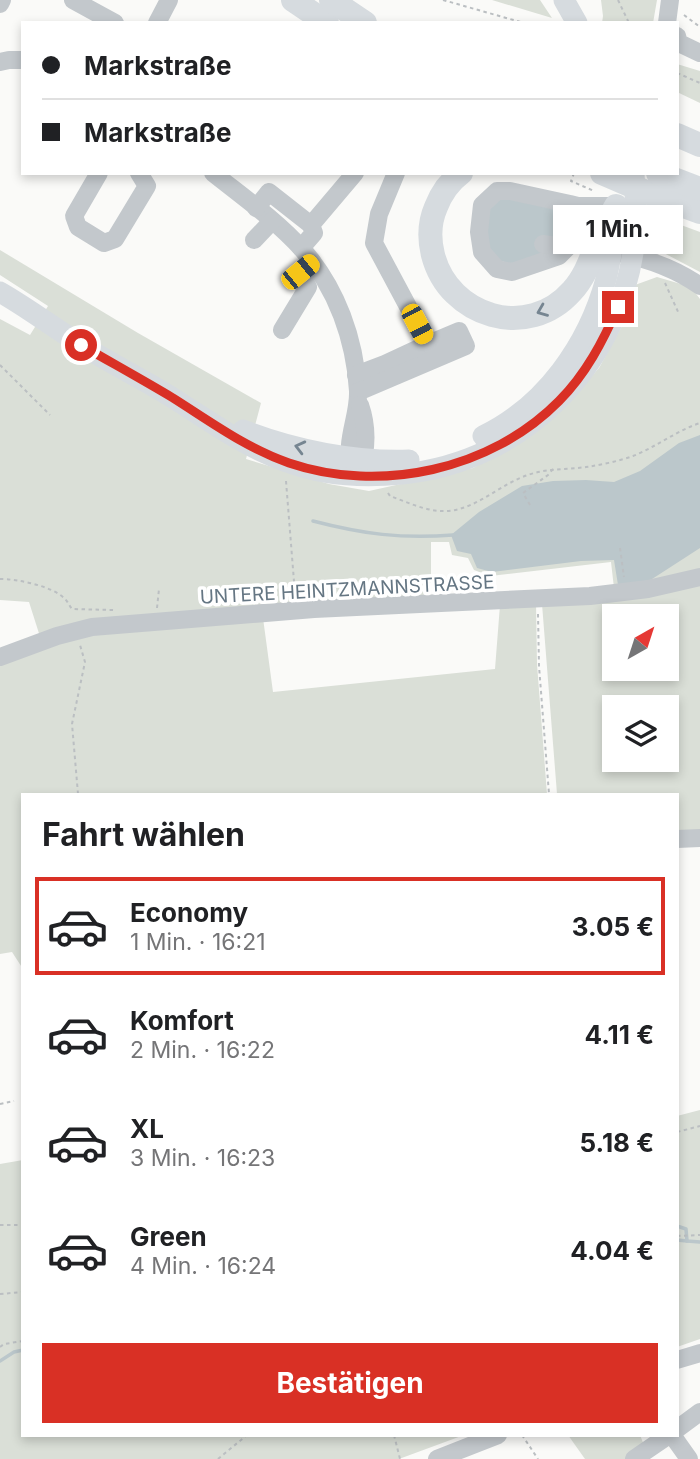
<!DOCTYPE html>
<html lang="de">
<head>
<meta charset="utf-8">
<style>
	:root { --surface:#fff; --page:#f6f6f6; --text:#202124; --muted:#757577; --line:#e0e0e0; --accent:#d93025 }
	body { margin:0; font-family:Inter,sans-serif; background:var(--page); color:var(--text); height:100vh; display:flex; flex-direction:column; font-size:26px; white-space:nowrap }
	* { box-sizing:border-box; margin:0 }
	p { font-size:23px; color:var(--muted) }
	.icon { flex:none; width:38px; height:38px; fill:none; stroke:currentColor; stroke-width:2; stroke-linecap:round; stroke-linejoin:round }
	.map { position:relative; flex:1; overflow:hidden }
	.side { position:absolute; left:21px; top:793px; width:658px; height:644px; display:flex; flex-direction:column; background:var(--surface); border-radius:0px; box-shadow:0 4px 10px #0003 }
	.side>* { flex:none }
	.banner { position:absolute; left:21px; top:21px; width:658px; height:154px; border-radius:0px; box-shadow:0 4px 10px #0003; display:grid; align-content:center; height:154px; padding:0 21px; background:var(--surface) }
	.needle { width:46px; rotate:39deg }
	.controls { position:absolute; left:602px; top:604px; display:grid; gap:14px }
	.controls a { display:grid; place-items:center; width:77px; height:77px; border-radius:0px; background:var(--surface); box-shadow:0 4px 10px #0003; font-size:35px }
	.end { position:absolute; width:32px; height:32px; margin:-16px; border:9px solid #d93025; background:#fff; box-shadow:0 0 0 4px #fff }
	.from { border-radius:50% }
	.bubble { position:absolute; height:49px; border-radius:0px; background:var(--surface); box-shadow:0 4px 10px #0003; font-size:23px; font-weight:700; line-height:49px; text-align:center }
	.car { position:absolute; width:21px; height:42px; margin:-21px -10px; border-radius:9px; box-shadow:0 0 5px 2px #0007; background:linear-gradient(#f5c518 24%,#345 0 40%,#f5c518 0 76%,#345 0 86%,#f5c518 0) }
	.banner b { display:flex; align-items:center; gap:24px; height:66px; font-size:26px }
	.banner b+b { border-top:2px solid var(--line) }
	.banner i { width:18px; height:18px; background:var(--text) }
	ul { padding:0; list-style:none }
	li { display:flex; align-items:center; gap:21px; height:98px; margin:0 14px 10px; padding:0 7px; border:4px solid transparent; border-radius:0px }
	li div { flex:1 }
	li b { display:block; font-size:26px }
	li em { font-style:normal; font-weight:700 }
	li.active { border-color:var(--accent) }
	li>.icon { width:63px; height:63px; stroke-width:1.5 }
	h2 { padding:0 21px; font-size:32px; line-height:84px }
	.button { display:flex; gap:14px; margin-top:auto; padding:14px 21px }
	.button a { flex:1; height:80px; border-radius:0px; background:var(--accent); color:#fff; font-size:28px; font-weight:700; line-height:80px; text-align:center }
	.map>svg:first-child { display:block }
</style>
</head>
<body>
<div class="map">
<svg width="700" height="1459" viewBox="0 0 700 1459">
	<rect width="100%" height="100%" fill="#fafaf8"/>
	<g fill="#dadfd7" fill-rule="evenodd">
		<polygon points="492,0 540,0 552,18"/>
		<polygon points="601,0 657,0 653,23 602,23 603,16"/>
		<polygon points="677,64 700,71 700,103 677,92"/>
		<path d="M 643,211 L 700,232 L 700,272 L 660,251 L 658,255 C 637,245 643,230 643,211 Z"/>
		<polygon points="0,250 138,333 261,403 246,459 329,484 369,491 473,468 531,436 557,415 599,368 622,326 635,285 657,277 691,287 700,299 700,570 614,588 611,562 490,576 474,570 468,558 452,555 449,542 431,542 431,599 263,618 273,692 495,669 500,605 536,603 537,664 547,794 23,794 23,969 12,952 0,954 0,662 43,646 29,602 0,600 0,319 30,335 48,306 0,275"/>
		<path d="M 700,583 L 700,845 L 677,846 L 677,794 L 557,794 L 542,604 ZM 614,616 L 667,616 L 667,668 L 614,668 ZM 614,707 L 667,707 L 667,760 L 614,760 Z"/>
		<polygon points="700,1110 700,1339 677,1347 677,1116"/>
		<polygon points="23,1160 23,1435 464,1435 399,1459 0,1459 0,1164"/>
		<polygon points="568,1435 640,1435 644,1445 625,1459 585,1459"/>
	</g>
	<g fill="#bbc7cb">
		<polygon points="502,196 565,208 560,251 516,266 490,257 486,225 490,205"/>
		<polygon points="700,435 700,548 649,581 618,585 614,560 581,561 492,572 477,568 471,554 457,551 451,535 479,512 522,486 553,481 586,480 614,482 640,471 679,443"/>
	</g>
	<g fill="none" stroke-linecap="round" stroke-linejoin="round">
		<g stroke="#bbc7cb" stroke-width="3.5">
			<path d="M 313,521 C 363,534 401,539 453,535"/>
			<polyline points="677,1226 686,1229 687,1241 700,1242"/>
			<polyline points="677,1240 687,1241"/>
			<polyline points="0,1361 14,1352 23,1350"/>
		</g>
		<g stroke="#bbbfc2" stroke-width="2" stroke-dasharray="3.5 3.5" stroke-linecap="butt">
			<polyline points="443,0 524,23"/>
			<polyline points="618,0 629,23"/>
			<polyline points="684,15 700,27"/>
			<polyline points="677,73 700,83"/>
			<polyline points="574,173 571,181 594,191"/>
			<polyline points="665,283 679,314"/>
			<polyline points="0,365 50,415"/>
			<polyline points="286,481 295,594"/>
			<path d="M 388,493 L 390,496 C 407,502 427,512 446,511 C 476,510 500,484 528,475 C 547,468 566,470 586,467 C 601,465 619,461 633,456 C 656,447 676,431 700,423"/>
			<polyline points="530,505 523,493 548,475 553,469"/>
			<polyline points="620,548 624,577"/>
			<path d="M 0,579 C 17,579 53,586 65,599 C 68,602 69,605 72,609 L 114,610"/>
			<polyline points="157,608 159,589"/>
			<polyline points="538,614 539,666 549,794"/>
			<polyline points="78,794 72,724 85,662 80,645"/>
			<polyline points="0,1104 14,1101"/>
			<polyline points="677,1132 700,1126"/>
			<polyline points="0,1225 23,1225"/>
			<polyline points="677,1236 700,1235"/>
			<polyline points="0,1294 23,1292"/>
			<polyline points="0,1347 4,1344 23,1341"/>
			<polyline points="394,1435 400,1459"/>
			<polyline points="522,1435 538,1459"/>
			<polyline points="218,1459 247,1435"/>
		</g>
		<g stroke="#c3c8cc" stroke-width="18">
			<polyline points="73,0 115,23"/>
			<polyline points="0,4 2,0"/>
			<polyline points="157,23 169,0"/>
			<polyline points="667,23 670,0"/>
			<polyline points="677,36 679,43 700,53"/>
			<polyline points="0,62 9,60 23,60"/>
			<polyline points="99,173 74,216 78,227 104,243 115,239 147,186 139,173"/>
			<path d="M 213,173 C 243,197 277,221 302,249 C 337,288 355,340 358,391 C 359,418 343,443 353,470"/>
			<polyline points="570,204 572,216 567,248 559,256 512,272 497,269 482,252 479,232 482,205 497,191 510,191 570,204 578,206 616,206"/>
			<polyline points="256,208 269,192 311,225"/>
			<polyline points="254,240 272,221"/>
			<polyline points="543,244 556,246 568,243"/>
			<polyline points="301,248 314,233 311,225 355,173"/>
			<path d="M 619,253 C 648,259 676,269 700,286"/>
			<polyline points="282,330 308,287 300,272 312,261"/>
			<polyline points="356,375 385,364 428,344 374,243 379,214 396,173"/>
			<polyline points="358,392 466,346 459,331 428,344"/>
			<path d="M 359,470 C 368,450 367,425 360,405"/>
			<polyline points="0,657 57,636 92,627 314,609 590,596 648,589 700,577"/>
			<polyline points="677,839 700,838"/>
			<polyline points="677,1360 700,1353"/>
			<polyline points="677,1429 700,1412"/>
			<polyline points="672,1435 689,1459"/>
			<polyline points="437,1459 498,1435"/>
			<polyline points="634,1459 669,1435"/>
		</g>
		<g stroke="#d6dbdf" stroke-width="21">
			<polyline points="564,0 577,23"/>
			<path d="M 0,292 C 28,308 53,327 80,344 C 111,364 145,380 176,400 C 212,423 247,448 287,462 C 324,476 363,478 402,474 C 527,462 623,361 635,237 C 637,216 635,194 634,173"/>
			<path d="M 243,430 C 294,450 355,462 409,460"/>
			<path d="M 483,436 C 545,406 588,345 606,279 C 612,257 614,233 616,210"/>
		</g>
		<g stroke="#d6dbdf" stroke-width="24">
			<polyline points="293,0 327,23"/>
			<polyline points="331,0 365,23"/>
			<polyline points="677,135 700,145"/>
			<path d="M 461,173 C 449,182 441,194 436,207 C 429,223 429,239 433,255 C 449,317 528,341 572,291 C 587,275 592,254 601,234 C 606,225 611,215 616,206"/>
			<polyline points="602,173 646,192 700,212"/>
			<polyline points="658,173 700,189"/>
		</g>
	</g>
	<defs><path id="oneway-chevron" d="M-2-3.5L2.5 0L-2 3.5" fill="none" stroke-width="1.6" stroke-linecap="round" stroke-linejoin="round" transform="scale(1.75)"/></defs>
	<g stroke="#768591">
		<use href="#oneway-chevron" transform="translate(542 311) rotate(158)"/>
		<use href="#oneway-chevron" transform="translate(300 447) rotate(-166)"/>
	</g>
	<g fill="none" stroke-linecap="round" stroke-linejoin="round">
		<path stroke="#d93025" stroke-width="9" d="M 81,345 C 112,363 143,380 173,398 C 211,422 246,448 289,463 C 380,494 491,470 559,401 C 586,374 603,341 618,307"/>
	</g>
	<g text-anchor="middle" stroke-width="7" stroke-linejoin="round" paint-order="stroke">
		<g font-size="19" fill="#657683" stroke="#fff">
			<text transform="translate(347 589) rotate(-3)" y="7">UNTERE HEINTZMANNSTRASSE</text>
		</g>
	</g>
</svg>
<div class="controls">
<a><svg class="needle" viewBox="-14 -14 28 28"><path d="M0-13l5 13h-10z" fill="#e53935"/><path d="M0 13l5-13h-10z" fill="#757577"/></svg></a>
<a><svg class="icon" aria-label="layers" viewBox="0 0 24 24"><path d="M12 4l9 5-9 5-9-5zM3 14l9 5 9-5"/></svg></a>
</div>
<i class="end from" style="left:81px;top:345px"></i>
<i class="end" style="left:618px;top:307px"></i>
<div class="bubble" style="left:553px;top:205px;width:130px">1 Min.</div>
<i class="car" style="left:300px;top:272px;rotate:51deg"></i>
<i class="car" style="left:417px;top:324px;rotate:152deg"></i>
<div class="banner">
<b><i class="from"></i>Markstraße</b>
<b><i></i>Markstraße</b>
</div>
<section class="side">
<h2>Fahrt wählen</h2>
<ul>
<li class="active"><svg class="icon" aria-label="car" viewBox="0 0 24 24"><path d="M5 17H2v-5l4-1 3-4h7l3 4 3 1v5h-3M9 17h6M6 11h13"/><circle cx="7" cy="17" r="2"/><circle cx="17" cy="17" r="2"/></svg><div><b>Economy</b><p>1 Min. · 16:21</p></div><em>3.05 €</em></li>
<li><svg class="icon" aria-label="car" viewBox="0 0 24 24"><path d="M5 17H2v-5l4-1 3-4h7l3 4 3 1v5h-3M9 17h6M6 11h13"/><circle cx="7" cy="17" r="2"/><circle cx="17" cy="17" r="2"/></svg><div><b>Komfort</b><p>2 Min. · 16:22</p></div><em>4.11 €</em></li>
<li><svg class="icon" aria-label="car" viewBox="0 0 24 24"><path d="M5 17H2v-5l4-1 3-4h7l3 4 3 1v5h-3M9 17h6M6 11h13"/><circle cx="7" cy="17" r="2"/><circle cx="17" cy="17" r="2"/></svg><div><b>XL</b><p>3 Min. · 16:23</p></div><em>5.18 €</em></li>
<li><svg class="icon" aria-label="car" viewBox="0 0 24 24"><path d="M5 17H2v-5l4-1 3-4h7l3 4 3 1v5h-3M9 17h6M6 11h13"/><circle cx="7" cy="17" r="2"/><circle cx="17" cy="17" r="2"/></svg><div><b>Green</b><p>4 Min. · 16:24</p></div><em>4.04 €</em></li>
</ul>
<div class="button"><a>Bestätigen</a></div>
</section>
</div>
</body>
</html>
